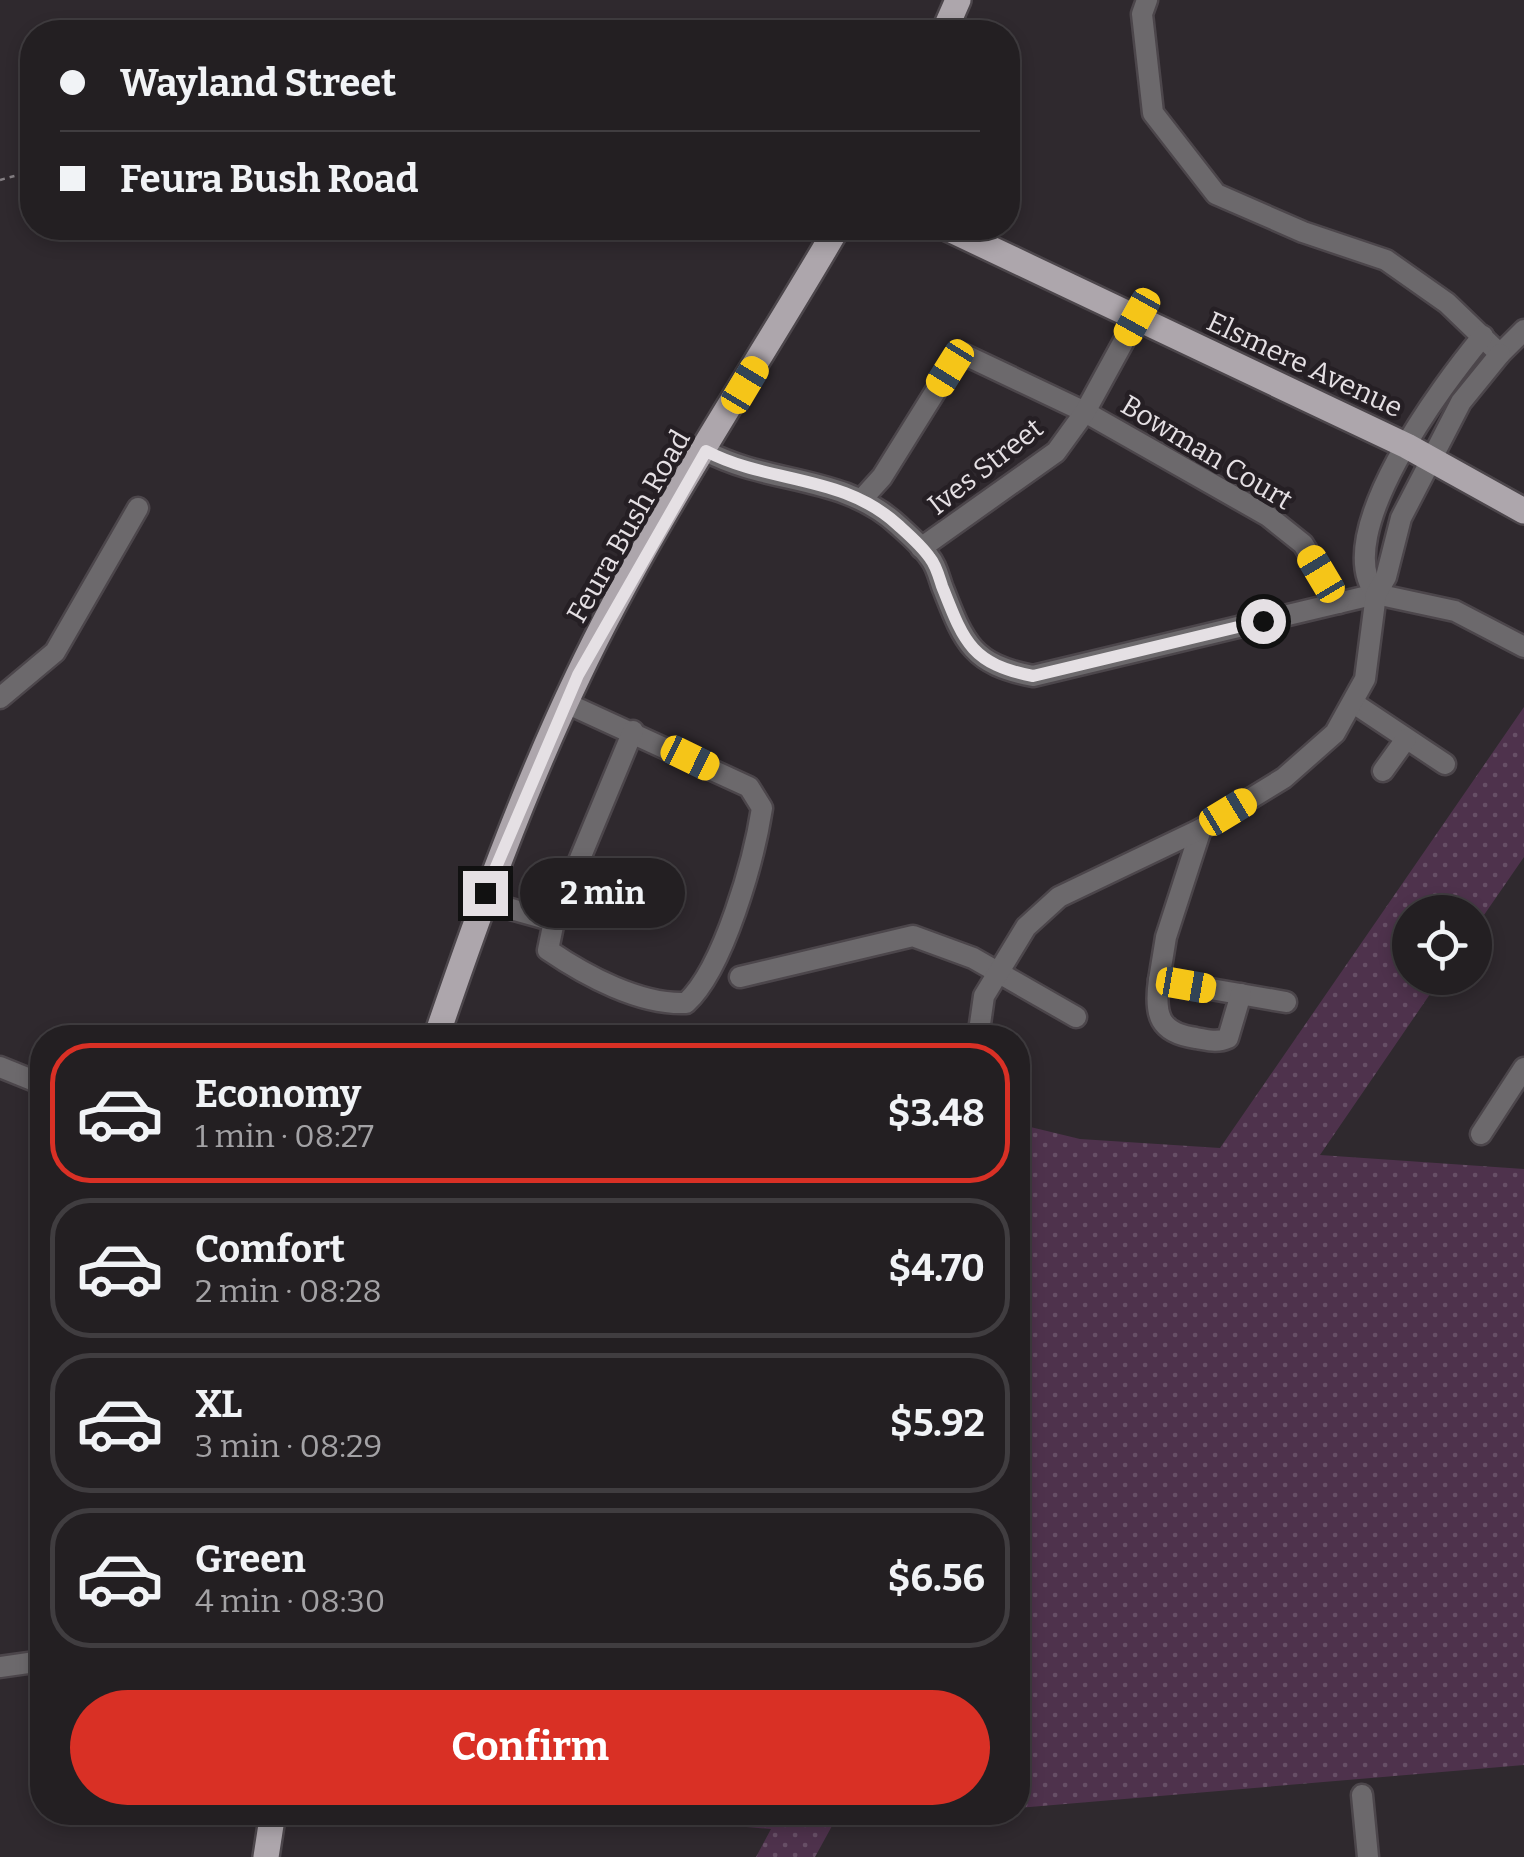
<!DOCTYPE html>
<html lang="en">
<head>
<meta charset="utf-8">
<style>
	:root { --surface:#231f22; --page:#2b272a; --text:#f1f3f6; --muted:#a3a2a5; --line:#403d40; --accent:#d93025 }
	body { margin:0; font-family:Bitter,serif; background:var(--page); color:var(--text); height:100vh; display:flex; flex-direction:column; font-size:38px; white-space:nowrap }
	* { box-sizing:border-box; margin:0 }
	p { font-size:32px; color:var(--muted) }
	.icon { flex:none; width:55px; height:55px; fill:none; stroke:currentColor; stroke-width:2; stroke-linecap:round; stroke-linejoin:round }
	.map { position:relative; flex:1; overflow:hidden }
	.sheet { position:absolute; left:30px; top:1025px; width:1000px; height:800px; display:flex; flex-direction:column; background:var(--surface); border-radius:40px; box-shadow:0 5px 15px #0003,0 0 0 2px var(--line) }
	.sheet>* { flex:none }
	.banner { position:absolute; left:20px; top:20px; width:1000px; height:220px; border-radius:40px; box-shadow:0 5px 15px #0003,0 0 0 2px var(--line); display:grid; align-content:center; height:220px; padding:0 40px; background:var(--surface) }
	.fabs { position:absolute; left:1392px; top:895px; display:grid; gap:20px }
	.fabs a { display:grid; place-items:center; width:100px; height:100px; border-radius:50%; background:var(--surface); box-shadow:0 5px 15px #0003,0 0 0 2px var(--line); font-size:50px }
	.end { position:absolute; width:45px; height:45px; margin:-22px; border:12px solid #e5e0e4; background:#111; box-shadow:0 0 0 5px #111 }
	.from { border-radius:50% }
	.bubble { position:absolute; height:70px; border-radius:35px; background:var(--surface); box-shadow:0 5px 15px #0003,0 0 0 2px var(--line); font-size:32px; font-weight:700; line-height:70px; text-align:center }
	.car { position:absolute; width:30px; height:60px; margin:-30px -15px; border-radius:12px; box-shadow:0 0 8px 2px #0007; background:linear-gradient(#f5c518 24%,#345 0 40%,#f5c518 0 76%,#345 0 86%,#f5c518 0) }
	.banner b { display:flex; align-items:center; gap:35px; height:95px; font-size:38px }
	.banner b+b { border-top:2px solid var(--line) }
	.banner i { width:25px; height:25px; background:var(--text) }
	ul { padding:18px 0 0; list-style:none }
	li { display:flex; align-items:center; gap:30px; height:140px; margin:0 20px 15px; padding:0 20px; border:5px solid var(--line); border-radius:40px }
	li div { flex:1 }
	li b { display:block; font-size:38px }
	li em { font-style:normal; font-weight:700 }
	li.current { border-color:var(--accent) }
	li>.icon { width:90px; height:90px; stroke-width:1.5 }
	.button { display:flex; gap:20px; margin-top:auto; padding:20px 40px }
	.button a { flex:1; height:115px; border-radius:60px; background:var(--accent); color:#fff; font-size:40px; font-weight:700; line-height:115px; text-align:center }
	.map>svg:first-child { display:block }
</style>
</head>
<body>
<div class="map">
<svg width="1524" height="1857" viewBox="0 0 1524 1857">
	<defs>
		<pattern id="grass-dots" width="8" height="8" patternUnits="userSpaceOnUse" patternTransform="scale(2.5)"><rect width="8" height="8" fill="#4e324c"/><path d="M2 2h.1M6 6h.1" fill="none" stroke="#674f66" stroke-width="1.8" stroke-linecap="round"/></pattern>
	</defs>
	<rect width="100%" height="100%" fill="#2f292e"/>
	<g fill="url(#grass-dots)">
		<polygon points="1524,707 1524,857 1475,928 1475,912 1410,912 1410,978 1441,978 1320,1155 1524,1169 1524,1765 1018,1808 1018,1124 1080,1139 1220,1148"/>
		<polygon points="583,1813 583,1812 963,1813 838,1815 815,1857 756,1857 771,1829"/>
	</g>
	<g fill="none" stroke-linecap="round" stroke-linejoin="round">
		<g stroke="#4c464b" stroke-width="25">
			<g id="minor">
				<polyline points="1147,0 1142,14 1153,113 1216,194 1303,232 1386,260 1447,303 1500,354 1524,330"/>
				<path d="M 706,451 C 769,485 843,474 898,525 C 908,534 922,546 930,558 C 936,565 939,577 942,586 C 964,642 971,664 1033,676 L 1376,594 L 1455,611 L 1524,647"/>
				<polyline points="863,498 882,477 950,368 965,355 1085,412 1268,516 1303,544 1339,603"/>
				<polyline points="921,548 1056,452 1085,412 1137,317"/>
				<path d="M 1376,594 C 1329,535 1443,384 1483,336"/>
				<polyline points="0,698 55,652 138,508"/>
				<polyline points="1355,704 1445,764"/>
				<polyline points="1383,771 1406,739"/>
				<polyline points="1201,829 1166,937 1159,980 1286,1002"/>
				<path d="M 482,901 L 554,921 L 548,950 C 586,976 640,1005 686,1003 C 724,968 754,860 762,808 L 749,787 L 566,703"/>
				<polyline points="554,921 633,731"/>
				<polyline points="740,977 913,936 973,958 1076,1017"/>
				<path d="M 1159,980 C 1154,1015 1159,1033 1196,1038 C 1208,1040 1217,1043 1228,1038 L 1241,994"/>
				<polyline points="978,1038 984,996 1026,927 1059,897 1201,829 1284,778 1335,733 1365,679 1376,594 1386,577 1401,518 1461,402 1500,354"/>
				<polyline points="0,1067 42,1084"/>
				<polyline points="1481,1134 1524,1068"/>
				<polyline points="0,1667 42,1661"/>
				<polyline points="1362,1795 1368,1857"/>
			</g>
		</g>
		<g stroke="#4c464b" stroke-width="30">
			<g id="major">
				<polyline points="944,32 958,0"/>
				<polyline points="947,228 1407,446 1524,511"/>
				<path d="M 436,1038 C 478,915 522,793 578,676 C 650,524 752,374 837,228"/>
				<polyline points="266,1857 273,1812"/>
			</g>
		</g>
		<g stroke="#847f83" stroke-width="2.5" stroke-dasharray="5 5" stroke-linecap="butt">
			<polyline points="0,180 32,171"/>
			<polyline points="855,237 870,228"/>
		</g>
		<use href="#minor" stroke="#6c696c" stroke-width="20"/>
		<use href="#major" stroke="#ada6ac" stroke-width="25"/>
	</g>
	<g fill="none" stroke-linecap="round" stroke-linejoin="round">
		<path stroke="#e5e0e4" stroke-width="12" d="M 485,893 L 578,675 L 706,451 C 769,484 843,474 898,525 C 908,534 922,546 930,558 C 936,565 939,577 942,586 C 964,642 971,664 1033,676 L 1263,621"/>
	</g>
	<g text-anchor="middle" stroke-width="9" stroke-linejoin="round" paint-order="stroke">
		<g font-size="28" fill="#e5e0e4" stroke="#251f24">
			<text transform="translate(1305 364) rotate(25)" y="10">Elsmere Avenue</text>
			<text transform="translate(1207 452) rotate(31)" y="10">Bowman Court</text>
			<text transform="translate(985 466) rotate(-38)" y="10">Ives Street</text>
			<text transform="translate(628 526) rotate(-60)" y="10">Feura Bush Road</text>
		</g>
	</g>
</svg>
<div class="fabs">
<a><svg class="icon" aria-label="locate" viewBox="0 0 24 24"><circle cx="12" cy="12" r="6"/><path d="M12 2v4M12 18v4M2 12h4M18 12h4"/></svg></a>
</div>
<i class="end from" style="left:1263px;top:621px"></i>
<i class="end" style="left:485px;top:893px"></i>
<div class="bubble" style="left:520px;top:858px;width:165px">2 min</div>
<i class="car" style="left:1137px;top:317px;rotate:209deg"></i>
<i class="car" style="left:950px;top:368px;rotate:212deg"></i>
<i class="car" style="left:745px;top:385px;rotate:31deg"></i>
<i class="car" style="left:1321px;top:574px;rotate:329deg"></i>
<i class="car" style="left:690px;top:758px;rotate:116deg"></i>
<i class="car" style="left:1228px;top:812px;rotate:59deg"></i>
<i class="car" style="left:1186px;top:985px;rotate:100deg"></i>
<div class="banner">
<b><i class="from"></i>Wayland Street</b>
<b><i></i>Feura Bush Road</b>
</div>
<section class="sheet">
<ul>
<li class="current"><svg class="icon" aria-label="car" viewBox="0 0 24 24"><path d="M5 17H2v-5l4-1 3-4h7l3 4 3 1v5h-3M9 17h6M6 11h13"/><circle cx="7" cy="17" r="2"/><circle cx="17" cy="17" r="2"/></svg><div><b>Economy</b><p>1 min · 08:27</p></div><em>$3.48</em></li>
<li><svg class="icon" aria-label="car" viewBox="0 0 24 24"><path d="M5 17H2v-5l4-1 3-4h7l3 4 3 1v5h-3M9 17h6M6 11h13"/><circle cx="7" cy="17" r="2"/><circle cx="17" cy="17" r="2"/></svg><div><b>Comfort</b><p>2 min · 08:28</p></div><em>$4.70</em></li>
<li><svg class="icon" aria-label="car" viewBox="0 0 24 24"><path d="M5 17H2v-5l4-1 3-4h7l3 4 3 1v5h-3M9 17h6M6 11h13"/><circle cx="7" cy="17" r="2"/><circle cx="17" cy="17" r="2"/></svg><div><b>XL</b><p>3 min · 08:29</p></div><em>$5.92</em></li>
<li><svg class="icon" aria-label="car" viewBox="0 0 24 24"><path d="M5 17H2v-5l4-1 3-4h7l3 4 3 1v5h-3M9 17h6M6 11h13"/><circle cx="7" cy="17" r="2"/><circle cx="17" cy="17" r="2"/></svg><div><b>Green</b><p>4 min · 08:30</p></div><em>$6.56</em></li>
</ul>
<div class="button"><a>Confirm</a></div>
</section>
</div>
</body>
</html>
